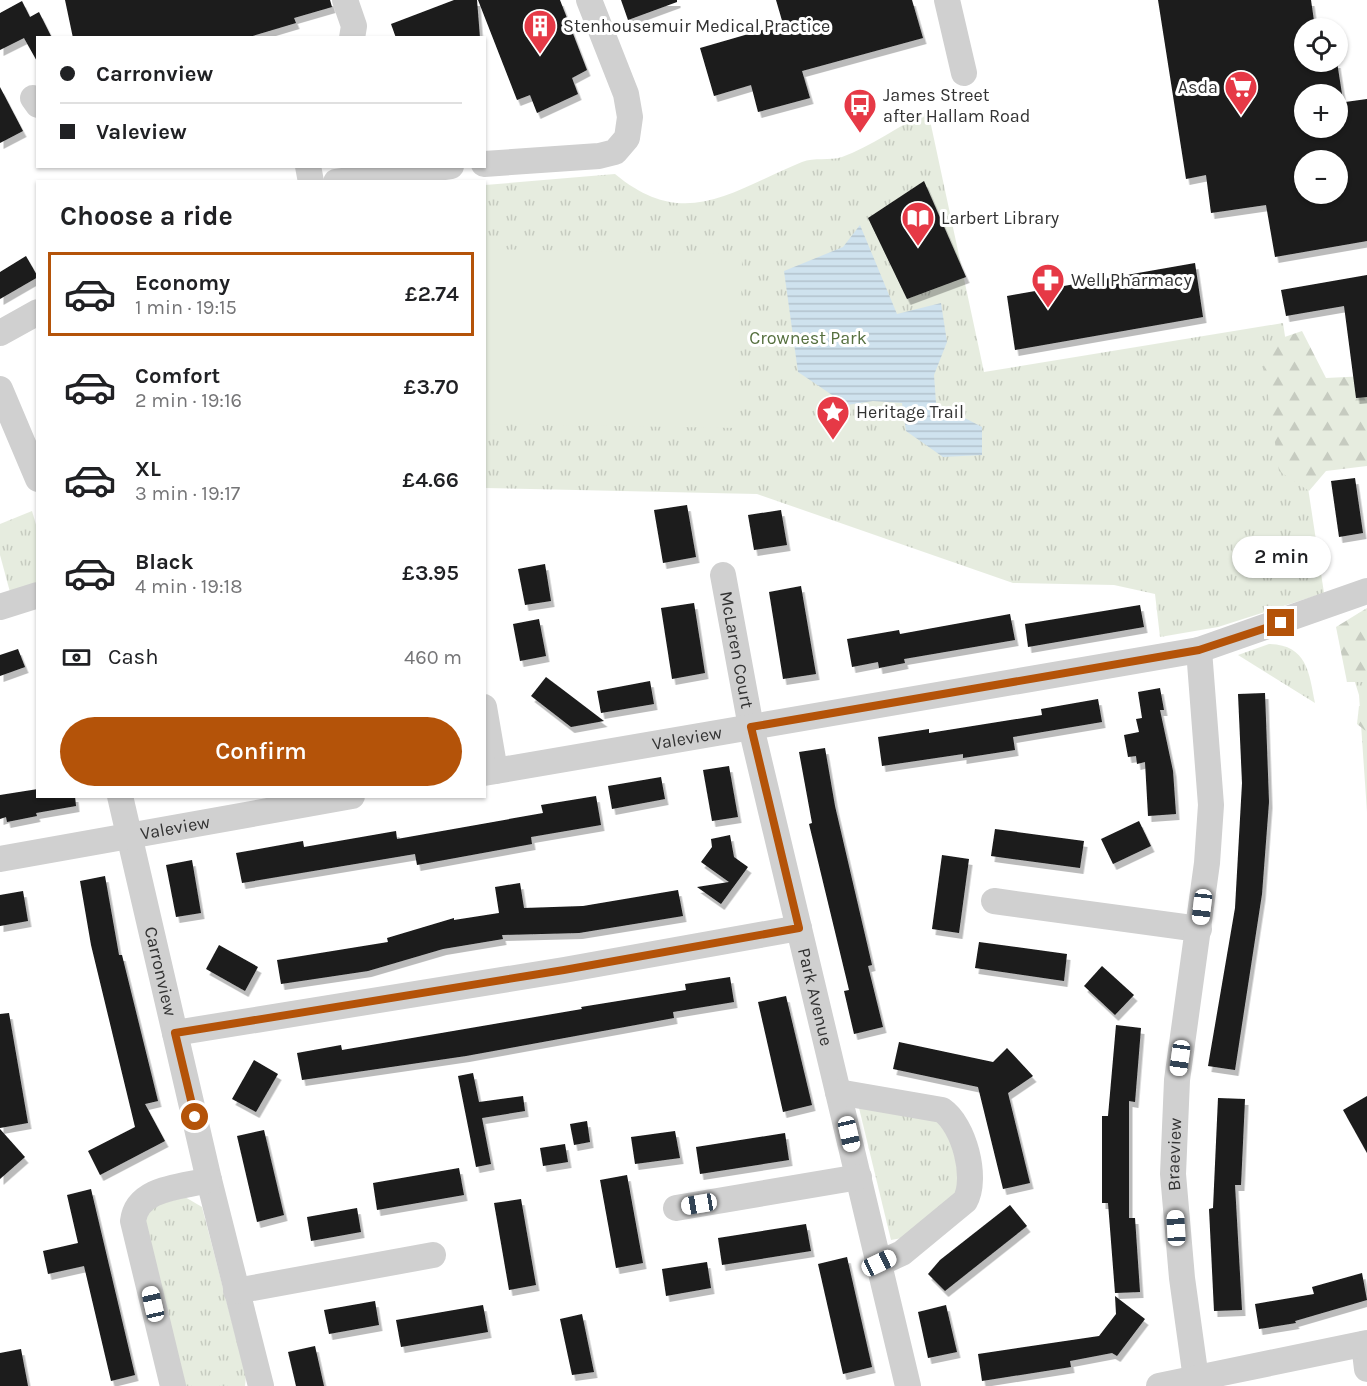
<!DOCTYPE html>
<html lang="en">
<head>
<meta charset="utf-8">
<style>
	:root { --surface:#fff; --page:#f2f2f2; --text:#202124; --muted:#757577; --line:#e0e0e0; --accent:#b45309 }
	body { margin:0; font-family:Karla,sans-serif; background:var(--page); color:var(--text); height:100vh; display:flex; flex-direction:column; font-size:22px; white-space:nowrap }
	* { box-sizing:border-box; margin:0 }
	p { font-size:20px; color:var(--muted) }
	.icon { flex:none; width:33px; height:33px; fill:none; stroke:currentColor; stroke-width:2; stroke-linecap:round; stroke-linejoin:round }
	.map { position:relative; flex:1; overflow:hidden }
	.sheet { position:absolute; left:36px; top:180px; width:450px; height:618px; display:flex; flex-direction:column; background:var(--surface); border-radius:0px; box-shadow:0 2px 4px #0004 }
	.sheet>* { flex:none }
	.hud { position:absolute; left:36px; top:36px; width:450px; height:132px; border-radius:0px; box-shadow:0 2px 4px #0004; display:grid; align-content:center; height:132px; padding:0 24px; background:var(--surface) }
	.tools { position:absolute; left:1294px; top:18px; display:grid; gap:12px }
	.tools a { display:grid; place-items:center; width:54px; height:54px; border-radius:50%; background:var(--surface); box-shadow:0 2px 4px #0004; font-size:30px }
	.end { position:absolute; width:27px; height:27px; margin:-14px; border:8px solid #b45309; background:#fff; box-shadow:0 0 0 3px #fff }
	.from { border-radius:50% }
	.bubble { position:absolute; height:42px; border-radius:21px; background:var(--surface); box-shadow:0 2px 4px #0004; font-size:20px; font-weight:600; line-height:42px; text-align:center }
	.car { position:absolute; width:18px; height:36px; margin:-18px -9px; border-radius:8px; box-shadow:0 0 4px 2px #0007; background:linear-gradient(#fff 24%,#345 0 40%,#fff 0 76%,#345 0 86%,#fff 0) }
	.hud b { display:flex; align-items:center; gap:21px; height:57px; font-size:22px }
	.hud b+b { border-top:2px solid var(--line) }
	.hud i { width:15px; height:15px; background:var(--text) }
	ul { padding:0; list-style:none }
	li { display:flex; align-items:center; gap:18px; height:84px; margin:0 12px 9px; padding:0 12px; border:3px solid transparent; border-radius:0px }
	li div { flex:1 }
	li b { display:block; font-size:22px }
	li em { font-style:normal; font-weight:600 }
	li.on { border-color:var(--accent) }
	li>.icon { width:54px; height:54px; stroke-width:1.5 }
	h2 { padding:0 24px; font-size:27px; line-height:72px }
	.pay { display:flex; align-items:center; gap:15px; height:66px; padding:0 24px; font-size:22px }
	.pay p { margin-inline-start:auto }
	.primary-button { display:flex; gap:12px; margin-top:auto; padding:12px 24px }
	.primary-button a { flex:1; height:69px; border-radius:36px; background:var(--accent); color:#fff; font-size:24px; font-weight:600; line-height:69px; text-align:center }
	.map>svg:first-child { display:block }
</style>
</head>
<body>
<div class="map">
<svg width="1367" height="1386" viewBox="0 0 1367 1386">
	<defs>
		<pattern id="grass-tufts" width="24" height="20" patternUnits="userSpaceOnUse" patternTransform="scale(1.5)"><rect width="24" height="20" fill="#e6ecdf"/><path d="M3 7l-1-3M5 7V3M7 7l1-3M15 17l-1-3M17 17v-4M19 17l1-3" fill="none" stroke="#c6cbc0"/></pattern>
		<pattern id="forest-firs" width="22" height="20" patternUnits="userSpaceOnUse" patternTransform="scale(1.5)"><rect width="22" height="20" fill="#e6ecdf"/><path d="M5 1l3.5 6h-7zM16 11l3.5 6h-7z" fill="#c6cbc0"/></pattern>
		<pattern id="water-rules" width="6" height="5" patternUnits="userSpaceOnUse" patternTransform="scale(1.5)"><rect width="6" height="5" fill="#cfe2ee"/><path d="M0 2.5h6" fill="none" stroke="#b2c2cd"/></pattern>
		<filter id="shadow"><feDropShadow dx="3.5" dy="6" stdDeviation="0" flood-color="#0004"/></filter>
	</defs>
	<rect width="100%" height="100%" fill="#fff"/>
	<g fill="url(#grass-tufts)">
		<path d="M 928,111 L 984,372 L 1283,323 L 1324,593 L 1218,627 L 1160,637 L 1155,594 L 1114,585 L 1013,583 L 757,494 L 485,488 L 485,185 L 615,174 C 685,232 731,191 802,162 C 814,157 830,161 842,157 C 870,147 901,125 928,111 Z"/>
		<polygon points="32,511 37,528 37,583 10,592 0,555 0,524"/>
		<polygon points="1367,610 1367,812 1359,695 1342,641 1347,624 1359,613"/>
		<path d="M 1269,644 C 1307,645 1309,672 1315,703 L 1238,655 Z"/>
		<polygon points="859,1108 941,1118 953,1133 961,1190 902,1238 891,1240"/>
		<polygon points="185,1197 202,1207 246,1376 245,1386 182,1386 143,1221 146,1208"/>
	</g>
	<g fill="url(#forest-firs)">
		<polygon points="1302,331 1326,378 1367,376 1367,466 1326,471 1309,491 1279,471 1261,345"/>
		<polygon points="1367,608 1367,682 1347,682 1336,627"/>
		<polygon points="1359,706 1367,706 1367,732 1357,724"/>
	</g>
	<polygon fill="#e6ecdf" points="485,249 742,254 739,428 485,424"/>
	<polygon fill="url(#water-rules)" points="860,225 897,314 941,303 947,342 934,375 936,403 982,427 982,455 943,457 906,431 902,403 873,401 847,405 798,372 784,271 843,247"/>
	<g fill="#1a1a1a" fill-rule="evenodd" filter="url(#shadow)">
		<polygon points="65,0 330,0 332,7 294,18 296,23 246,38 73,38"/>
		<polygon points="454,0 477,0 480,38 396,38 391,24"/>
		<polygon points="478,0 560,0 587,70 572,78 578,94 537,113 530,95 517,100"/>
		<polygon points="621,0 677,0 677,2 628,20"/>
		<polygon points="776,0 912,0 923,38 802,71 810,98 758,112 751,85 714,96 700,48 783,24"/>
		<path d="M 1158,0 L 1311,0 L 1315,28 L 1305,28 L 1305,62 L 1337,62 L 1342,94 L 1305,94 L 1305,128 L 1338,128 L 1338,103 L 1367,99 L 1367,241 L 1275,257 L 1266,205 L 1211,213 L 1206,175 L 1186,179 ZM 1305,160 L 1338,160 L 1338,194 L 1305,194 Z"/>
		<polygon points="22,1 30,17 39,12 52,38 38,38 38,63 24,38 0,50 0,13"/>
		<polygon points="0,87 23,131 0,143"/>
		<polygon points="924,181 966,277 907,299 868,218"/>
		<polygon points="26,256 38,277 0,299 0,272"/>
		<polygon points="1195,263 1203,317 1015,350 1007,296"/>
		<polygon points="1367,275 1367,397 1356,398 1344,306 1286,316 1281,290"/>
		<polygon points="1355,478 1363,533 1339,537 1331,481"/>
		<polygon points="687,505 696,557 663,563 654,510"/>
		<polygon points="781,510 787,545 754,550 748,515"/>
		<polygon points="545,564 551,601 525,605 518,569"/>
		<polygon points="801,586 816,674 783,679 769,592"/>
		<polygon points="694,603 705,673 672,679 661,608"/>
		<polygon points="1140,605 1144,627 1028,647 1025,624"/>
		<polygon points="1010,614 1015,640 904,659 905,663 879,668 878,662 852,667 847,639 899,630 900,634"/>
		<polygon points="539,619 546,656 520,661 513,624"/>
		<polygon points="18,649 25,667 0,676 0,655"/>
		<polygon points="546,677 562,689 604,721 571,727 531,696"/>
		<polygon points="650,681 654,704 601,713 597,691"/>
		<polygon points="1160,688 1164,710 1160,710 1173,771 1176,814 1148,816 1145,762 1137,764 1136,756 1128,757 1124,735 1139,732 1136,719 1142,718 1138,692"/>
		<polygon points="1265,693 1269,802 1262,894 1235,1070 1208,1066 1235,908 1242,783 1238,694"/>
		<polygon points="1098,699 1102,722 1013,737 1015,750 963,758 963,754 882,766 878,737 929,729 929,733 1042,715 1041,709"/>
		<polygon points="825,748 835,806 872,965 868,966 883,1027 854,1034 844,991 849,990 809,824 812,823 799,752"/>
		<polygon points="729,766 738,817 712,821 703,770"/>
		<polygon points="661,777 665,799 612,809 608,786"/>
		<polygon points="38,789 38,796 75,796 76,806 36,813 37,816 7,822 6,817 0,819 0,795"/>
		<polygon points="596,796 601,825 531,837 532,844 417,865 415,854 242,883 236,853 303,841 304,847 396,831 397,839 543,813 541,805"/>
		<polygon points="1139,821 1151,846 1113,864 1101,839"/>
		<polygon points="995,829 1084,841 1080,868 991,856"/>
		<polygon points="730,835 734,857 748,867 721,904 697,887 729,882 701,862 712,847 711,839"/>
		<polygon points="942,855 969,859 959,933 932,929"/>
		<polygon points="192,860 201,913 176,917 166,865"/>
		<polygon points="105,876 119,955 122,955 158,1101 145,1104 165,1141 100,1175 88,1151 135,1127 91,945 80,881"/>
		<polygon points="520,883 524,908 583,906 678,890 683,916 579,933 502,935 503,939 443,949 368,971 281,984 277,960 388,942 387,938 454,918 454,920 499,913 495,887"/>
		<polygon points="23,891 28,921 0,926 0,895"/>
		<polygon points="979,942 1067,954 1064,981 975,968"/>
		<polygon points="219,945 258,967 245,991 206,969"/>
		<polygon points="1102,966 1134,995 1115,1015 1084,986"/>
		<polygon points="730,977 734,1002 673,1012 674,1018 466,1056 302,1080 297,1053 341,1045 342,1050 582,1009 581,1007 686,990 685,984"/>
		<polygon points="786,996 812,1105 783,1112 758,1002"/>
		<polygon points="9,1013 28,1123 0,1128 0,1014"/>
		<polygon points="1116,1025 1141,1028 1135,1102 1129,1101 1129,1218 1135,1218 1140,1292 1115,1293 1108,1203 1102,1203 1102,1116 1108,1116"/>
		<polygon points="899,1042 993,1062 1007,1048 1033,1076 1008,1093 1030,1183 1003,1189 978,1087 893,1069"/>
		<polygon points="254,1060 278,1074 256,1112 232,1099"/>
		<polygon points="473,1073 479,1102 523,1096 525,1111 482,1118 491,1164 476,1167 458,1076"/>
		<polygon points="1367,1096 1367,1153 1343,1110"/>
		<polygon points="1218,1098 1245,1099 1241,1185 1235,1185 1242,1310 1214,1311 1209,1209 1213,1208"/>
		<polygon points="587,1121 590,1142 574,1145 570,1124"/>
		<polygon points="0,1129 25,1157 0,1179"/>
		<polygon points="264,1130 284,1215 257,1222 237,1136"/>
		<polygon points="675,1131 680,1158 635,1164 631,1137"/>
		<polygon points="785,1133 789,1160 700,1174 696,1147"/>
		<polygon points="565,1144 568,1162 543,1166 540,1148"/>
		<polygon points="459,1168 464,1195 377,1210 373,1183"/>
		<polygon points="627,1175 643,1263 616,1268 600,1180"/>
		<polygon points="91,1189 135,1375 111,1381 84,1266 48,1274 43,1251 78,1243 67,1195"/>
		<polygon points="521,1199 536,1285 509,1290 494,1203"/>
		<polygon points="1010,1205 1027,1226 945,1291 928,1274 940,1260"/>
		<polygon points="357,1208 361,1232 311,1241 307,1217"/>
		<polygon points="806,1224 811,1251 722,1265 718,1238"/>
		<polygon points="847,1257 872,1367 843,1374 818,1264"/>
		<polygon points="707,1262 711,1288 666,1296 662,1269"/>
		<polygon points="1362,1273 1367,1300 1295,1321 1296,1323 1259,1329 1255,1304 1314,1294 1312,1287"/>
		<polygon points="1115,1296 1145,1319 1117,1356 1112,1353 1070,1361 1071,1367 982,1381 978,1354 1099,1336 1116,1314"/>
		<polygon points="375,1301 379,1325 329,1334 324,1310"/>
		<polygon points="483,1305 488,1332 401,1347 396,1320"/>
		<polygon points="946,1305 957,1352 928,1358 918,1312"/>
		<polygon points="582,1314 594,1372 572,1375 560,1319"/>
		<polygon points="315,1346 324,1386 296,1386 288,1352"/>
		<polygon points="21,1349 28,1386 0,1386 0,1353"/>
	</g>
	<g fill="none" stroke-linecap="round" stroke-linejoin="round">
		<g stroke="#d0d0d0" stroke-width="26">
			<polyline points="345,0 354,26 352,38"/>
			<polyline points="947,0 964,73"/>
			<polyline points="33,98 38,105"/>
			<polyline points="484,164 599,156 615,152 627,138 630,117 626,94 589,0"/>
			<polyline points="308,166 311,182"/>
			<polyline points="336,182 451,166"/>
			<polyline points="0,333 38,312"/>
			<polyline points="0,389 38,479"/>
			<path id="s1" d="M 723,575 L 751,727 L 908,1386"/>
			<polyline points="0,607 38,595"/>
			<polyline points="484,707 495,771"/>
			<path id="s2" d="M 484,773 L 1199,650 L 1367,591"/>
			<path id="s3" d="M 120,796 L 209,1180 L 261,1386"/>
			<path id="s4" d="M 0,859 L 352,796"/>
			<polyline points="994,901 1199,929"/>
			<polyline points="175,1033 564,970 799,928"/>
			<path d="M 838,1092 L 942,1110 C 964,1125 978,1178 965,1201 L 902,1253 L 880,1263"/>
			<polyline points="676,1208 859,1177"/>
			<polyline points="236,1291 433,1255"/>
			<polyline points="1364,1344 1367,1369"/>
			<path id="s5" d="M 1196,1379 L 1182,1278 L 1173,1174 L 1177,1080 L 1207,863 L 1211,805 L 1199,650"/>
			<path d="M 173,1386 L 133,1221 C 137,1187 182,1187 209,1180"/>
			<polyline points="1159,1386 1367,1343"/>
		</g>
	</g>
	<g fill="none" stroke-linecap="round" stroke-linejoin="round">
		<polyline stroke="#b45309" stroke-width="8" points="195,1117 175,1033 564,970 799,928 751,727 1199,650 1281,623"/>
	</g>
	<defs>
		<g id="building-pin" transform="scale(1.725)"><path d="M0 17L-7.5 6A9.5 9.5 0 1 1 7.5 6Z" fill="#e63946" stroke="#fff"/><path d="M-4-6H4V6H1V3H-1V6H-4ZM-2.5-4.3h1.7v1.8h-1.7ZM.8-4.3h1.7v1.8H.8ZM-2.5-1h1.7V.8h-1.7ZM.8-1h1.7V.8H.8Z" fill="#fff"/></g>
		<g id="supermarket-pin" transform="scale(1.725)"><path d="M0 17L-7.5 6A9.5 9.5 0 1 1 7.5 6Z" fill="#e63946" stroke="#fff"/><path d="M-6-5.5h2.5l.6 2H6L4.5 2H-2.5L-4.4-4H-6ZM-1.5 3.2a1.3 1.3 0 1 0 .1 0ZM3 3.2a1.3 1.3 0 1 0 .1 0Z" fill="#fff"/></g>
		<g id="bus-pin" transform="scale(1.725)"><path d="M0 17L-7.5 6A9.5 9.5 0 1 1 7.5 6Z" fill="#e63946" stroke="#fff"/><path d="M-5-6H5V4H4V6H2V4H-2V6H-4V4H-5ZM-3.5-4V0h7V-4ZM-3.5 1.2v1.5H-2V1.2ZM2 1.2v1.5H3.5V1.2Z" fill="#fff"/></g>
		<g id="library-pin" transform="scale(1.725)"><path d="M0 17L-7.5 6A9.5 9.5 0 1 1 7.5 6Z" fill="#e63946" stroke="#fff"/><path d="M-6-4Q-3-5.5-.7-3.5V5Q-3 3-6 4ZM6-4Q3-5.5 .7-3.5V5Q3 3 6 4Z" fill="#fff"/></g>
		<g id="pharmacy-pin" transform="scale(1.725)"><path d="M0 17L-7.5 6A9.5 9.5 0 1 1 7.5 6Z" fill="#e63946" stroke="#fff"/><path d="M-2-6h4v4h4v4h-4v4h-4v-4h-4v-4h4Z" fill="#fff"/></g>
		<g id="sight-pin" transform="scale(1.725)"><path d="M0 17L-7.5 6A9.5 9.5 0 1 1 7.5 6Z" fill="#e63946" stroke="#fff"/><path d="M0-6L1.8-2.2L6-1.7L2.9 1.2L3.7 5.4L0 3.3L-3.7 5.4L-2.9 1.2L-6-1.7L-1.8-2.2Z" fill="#fff"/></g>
	</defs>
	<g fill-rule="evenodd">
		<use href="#building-pin" x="540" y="26"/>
		<use href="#supermarket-pin" x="1241" y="87"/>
		<use href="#bus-pin" x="860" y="105"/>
		<use href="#library-pin" x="918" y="218"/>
		<use href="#pharmacy-pin" x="1048" y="280"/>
		<use href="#sight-pin" x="833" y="412"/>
	</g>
	<g text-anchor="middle" stroke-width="6" stroke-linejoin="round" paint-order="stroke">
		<g font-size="18" fill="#333" stroke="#fff" text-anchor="start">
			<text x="563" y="32">Stenhousemuir Medical Practice</text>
			<text x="1218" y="93" text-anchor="end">Asda</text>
			<text x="883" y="101">James Street<tspan x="883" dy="21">after Hallam Road</tspan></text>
			<text x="941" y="224">Larbert Library</text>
			<text x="1071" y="286">Well Pharmacy</text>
			<text x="856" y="418">Heritage Trail</text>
		</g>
		<g font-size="18" fill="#56703f" stroke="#fff">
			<text x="808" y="344">Crownest Park</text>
		</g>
		<g font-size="18" fill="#333" stroke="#fff">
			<text dy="6" stroke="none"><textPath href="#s1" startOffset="76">McLaren Court</textPath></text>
			<text dy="6" stroke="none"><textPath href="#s2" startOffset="206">Valeview</textPath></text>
			<text dy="6" stroke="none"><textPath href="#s4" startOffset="178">Valeview</textPath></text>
			<text dy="6" stroke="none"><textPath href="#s3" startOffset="180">Carronview</textPath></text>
			<text dy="6" stroke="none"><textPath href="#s1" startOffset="432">Park Avenue</textPath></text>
			<text dy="6" stroke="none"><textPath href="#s5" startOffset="226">Braeview</textPath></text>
		</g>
	</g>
</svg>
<div class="tools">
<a><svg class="icon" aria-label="locate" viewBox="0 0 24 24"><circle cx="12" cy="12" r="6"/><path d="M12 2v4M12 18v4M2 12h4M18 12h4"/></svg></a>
<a>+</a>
<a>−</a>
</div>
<i class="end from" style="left:195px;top:1117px"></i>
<i class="end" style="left:1281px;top:623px"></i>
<div class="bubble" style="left:1232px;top:536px;width:99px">2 min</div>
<i class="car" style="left:1202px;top:907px;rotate:187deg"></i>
<i class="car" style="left:1180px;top:1058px;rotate:188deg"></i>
<i class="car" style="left:849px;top:1134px;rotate:167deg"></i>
<i class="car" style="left:699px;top:1204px;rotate:260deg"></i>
<i class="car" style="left:1176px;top:1228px;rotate:357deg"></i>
<i class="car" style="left:879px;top:1263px;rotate:65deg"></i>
<i class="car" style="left:153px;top:1304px;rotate:347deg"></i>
<div class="hud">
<b><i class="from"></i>Carronview</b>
<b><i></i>Valeview</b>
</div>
<section class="sheet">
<h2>Choose a ride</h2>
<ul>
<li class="on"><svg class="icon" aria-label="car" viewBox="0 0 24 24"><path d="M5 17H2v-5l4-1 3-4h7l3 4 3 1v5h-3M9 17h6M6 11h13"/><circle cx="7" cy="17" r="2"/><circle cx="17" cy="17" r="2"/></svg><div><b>Economy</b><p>1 min · 19:15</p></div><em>£2.74</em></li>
<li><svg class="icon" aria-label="car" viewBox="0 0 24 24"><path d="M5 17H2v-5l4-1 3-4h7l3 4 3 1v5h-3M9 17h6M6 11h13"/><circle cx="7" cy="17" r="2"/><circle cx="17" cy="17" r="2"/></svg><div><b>Comfort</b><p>2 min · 19:16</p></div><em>£3.70</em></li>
<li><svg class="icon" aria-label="car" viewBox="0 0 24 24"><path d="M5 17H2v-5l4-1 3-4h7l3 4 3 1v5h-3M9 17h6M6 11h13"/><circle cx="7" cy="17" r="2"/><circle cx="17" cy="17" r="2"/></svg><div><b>XL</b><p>3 min · 19:17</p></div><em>£4.66</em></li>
<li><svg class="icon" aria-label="car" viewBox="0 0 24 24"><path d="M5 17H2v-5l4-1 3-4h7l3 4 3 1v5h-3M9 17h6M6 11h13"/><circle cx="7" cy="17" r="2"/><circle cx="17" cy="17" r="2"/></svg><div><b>Black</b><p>4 min · 19:18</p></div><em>£3.95</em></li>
</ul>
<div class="pay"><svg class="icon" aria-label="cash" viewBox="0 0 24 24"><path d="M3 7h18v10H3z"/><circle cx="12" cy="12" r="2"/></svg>Cash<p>460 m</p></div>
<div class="primary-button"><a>Confirm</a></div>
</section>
</div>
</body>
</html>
